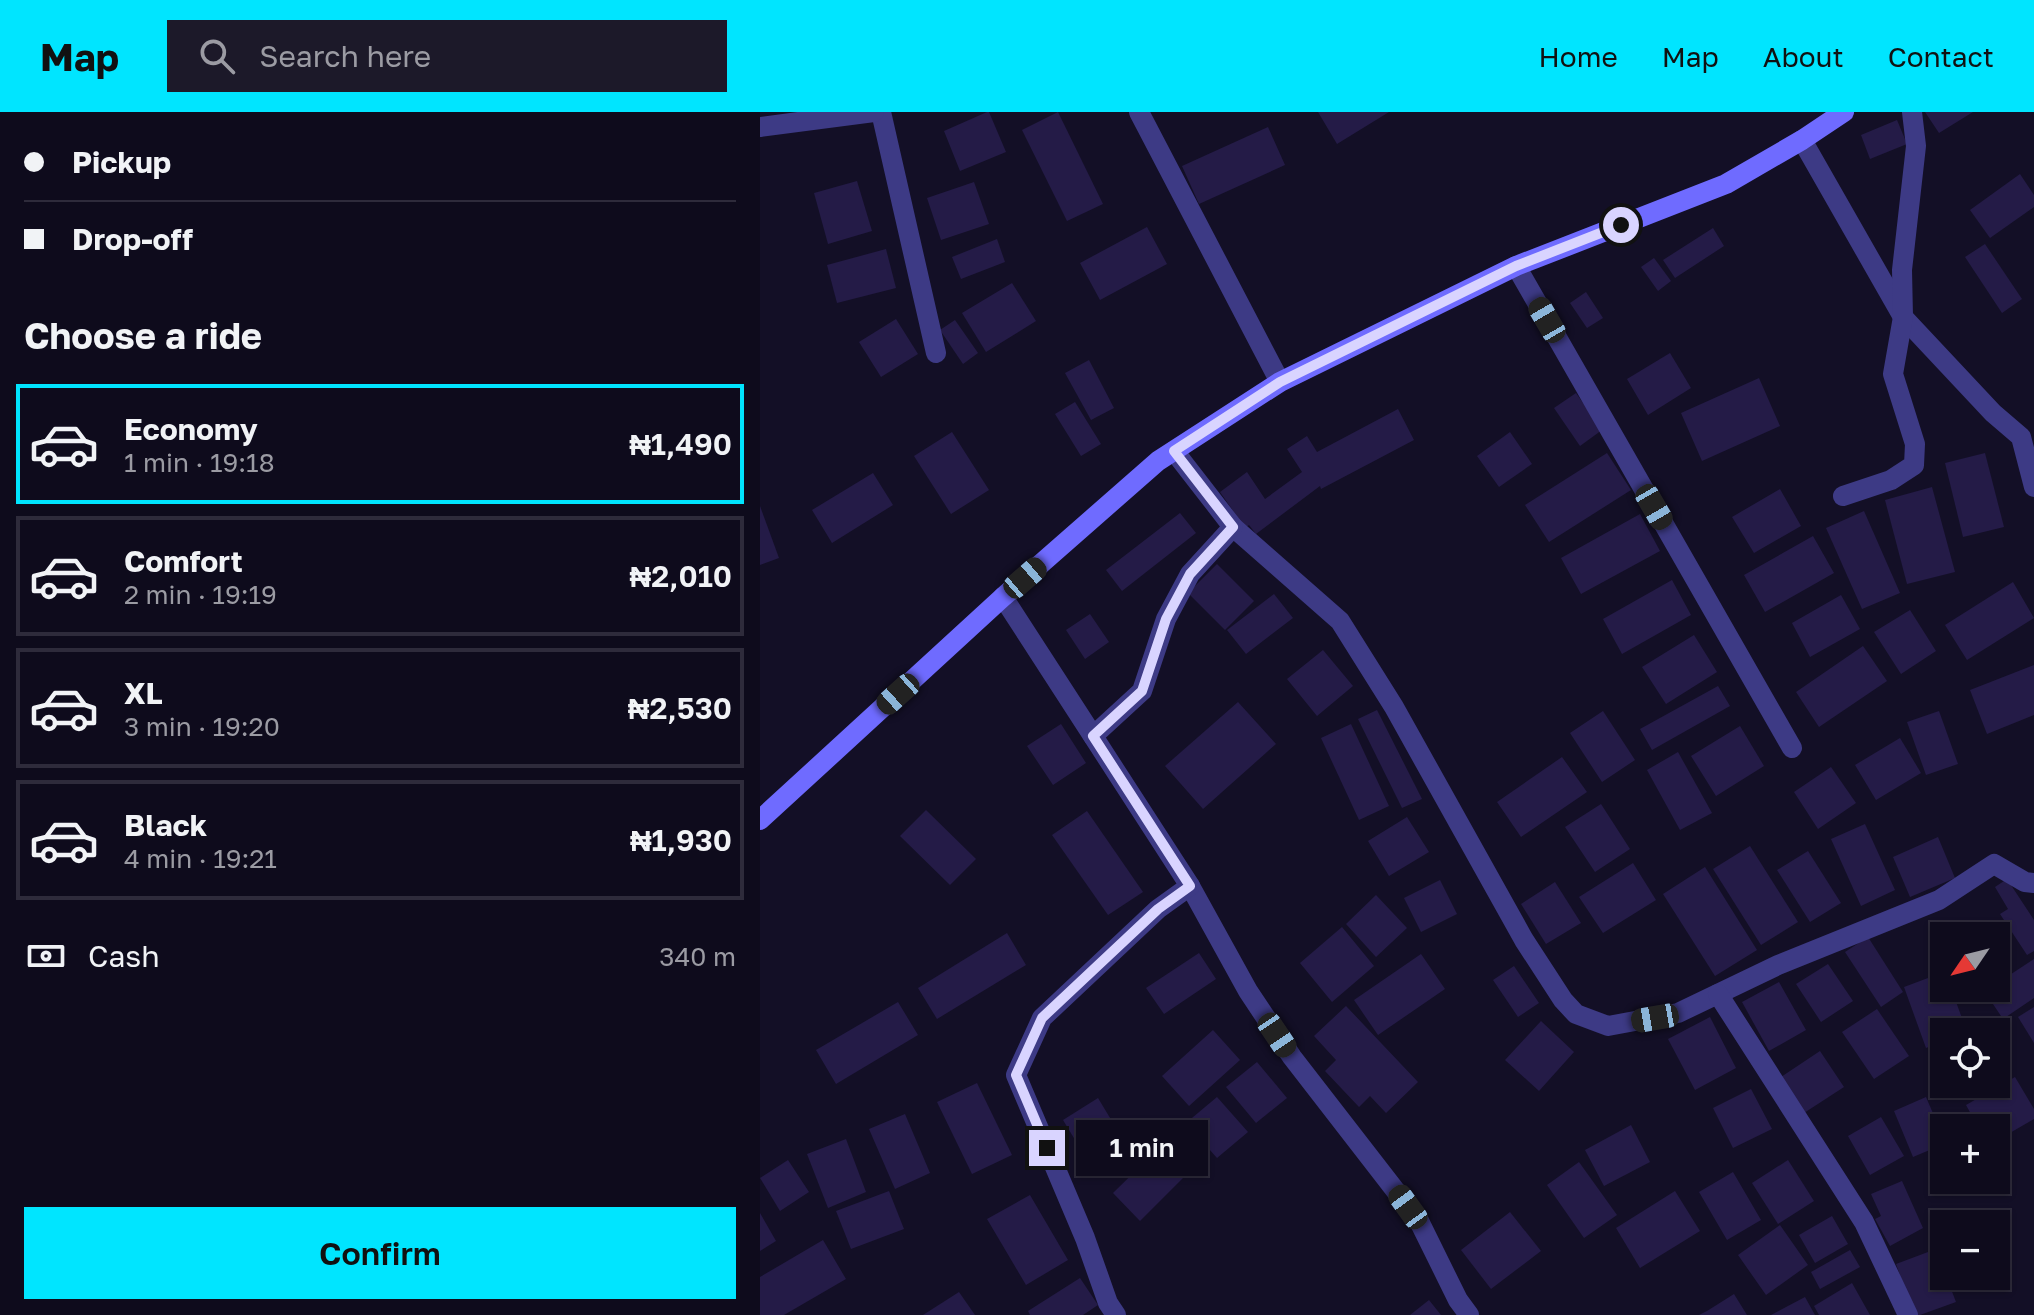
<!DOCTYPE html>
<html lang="en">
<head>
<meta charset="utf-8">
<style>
	:root { --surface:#0e0b1c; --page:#1c1929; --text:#f1f3f6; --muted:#9b9ba3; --line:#2e2b3b; --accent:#00e5ff }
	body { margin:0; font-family:"Golos Text",sans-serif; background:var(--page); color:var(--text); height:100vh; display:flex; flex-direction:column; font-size:30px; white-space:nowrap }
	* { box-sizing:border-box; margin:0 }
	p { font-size:26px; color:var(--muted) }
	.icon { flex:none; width:44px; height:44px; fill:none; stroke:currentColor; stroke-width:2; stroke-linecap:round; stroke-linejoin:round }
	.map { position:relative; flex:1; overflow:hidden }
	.drawer { display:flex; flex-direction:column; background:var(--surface); width:760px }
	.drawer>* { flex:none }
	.hud { display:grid; align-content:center; height:176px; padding:0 24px; background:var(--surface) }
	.needle { width:52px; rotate:235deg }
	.fabs { position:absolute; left:1170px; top:810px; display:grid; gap:16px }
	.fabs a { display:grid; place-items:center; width:80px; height:80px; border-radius:0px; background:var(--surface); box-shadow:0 2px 6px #0004,0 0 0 2px var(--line); font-size:40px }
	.end { position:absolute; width:36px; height:36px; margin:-18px; border:10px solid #d9d4ff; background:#111; box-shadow:0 0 0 4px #111 }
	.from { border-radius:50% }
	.bubble { position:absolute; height:56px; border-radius:0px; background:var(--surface); box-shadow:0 2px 6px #0004,0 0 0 2px var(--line); font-size:26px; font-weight:600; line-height:56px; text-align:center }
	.car { position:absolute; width:24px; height:48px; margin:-24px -12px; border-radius:10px; box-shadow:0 0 6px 2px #0007; background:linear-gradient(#222 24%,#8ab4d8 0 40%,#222 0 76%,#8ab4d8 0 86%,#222 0) }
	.hud b { display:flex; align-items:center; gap:28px; height:76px; font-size:30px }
	.hud b+b { border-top:2px solid var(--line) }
	.hud i { width:20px; height:20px; background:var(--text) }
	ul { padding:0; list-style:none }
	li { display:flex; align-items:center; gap:24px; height:120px; margin:0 16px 12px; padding:0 8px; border:4px solid var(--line); border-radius:0px }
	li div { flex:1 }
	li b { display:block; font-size:30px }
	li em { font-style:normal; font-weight:600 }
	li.on { border-color:var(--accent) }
	li>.icon { width:72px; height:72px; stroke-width:1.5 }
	h2 { padding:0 24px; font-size:36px; line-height:96px }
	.pay { display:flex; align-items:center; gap:20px; height:88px; padding:0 24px; font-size:30px }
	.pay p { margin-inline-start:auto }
	.button { display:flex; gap:16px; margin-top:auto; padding:16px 24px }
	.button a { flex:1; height:92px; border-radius:0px; background:var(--accent); color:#111; font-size:32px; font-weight:600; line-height:92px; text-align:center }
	header { display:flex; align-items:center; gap:48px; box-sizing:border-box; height:112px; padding:0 40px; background:var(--accent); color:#111 }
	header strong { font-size:38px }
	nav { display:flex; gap:44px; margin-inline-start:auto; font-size:28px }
	.search { width:560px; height:72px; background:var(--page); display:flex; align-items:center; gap:20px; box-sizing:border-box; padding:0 28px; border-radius:0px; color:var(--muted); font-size:30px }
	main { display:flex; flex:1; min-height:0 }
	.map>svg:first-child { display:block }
</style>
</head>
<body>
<header>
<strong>Map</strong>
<div class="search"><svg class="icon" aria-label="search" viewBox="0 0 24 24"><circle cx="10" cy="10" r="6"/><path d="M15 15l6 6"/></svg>Search here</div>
<nav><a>Home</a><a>Map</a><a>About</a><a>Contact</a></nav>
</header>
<main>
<section class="drawer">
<div class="hud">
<b><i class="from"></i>Pickup</b>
<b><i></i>Drop-off</b>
</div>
<h2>Choose a ride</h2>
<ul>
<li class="on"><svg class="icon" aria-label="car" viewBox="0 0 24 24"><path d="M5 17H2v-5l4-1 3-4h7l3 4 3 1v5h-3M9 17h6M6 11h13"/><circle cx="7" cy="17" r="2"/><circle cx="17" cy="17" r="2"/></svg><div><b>Economy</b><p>1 min · 19:18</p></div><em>₦1,490</em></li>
<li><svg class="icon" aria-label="car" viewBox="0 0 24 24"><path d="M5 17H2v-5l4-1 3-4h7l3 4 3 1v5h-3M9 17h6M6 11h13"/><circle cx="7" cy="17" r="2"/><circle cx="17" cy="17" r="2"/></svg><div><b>Comfort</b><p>2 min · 19:19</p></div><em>₦2,010</em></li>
<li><svg class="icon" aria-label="car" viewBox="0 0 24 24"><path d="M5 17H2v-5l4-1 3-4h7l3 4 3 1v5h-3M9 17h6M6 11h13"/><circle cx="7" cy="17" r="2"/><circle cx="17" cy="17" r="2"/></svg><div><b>XL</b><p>3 min · 19:20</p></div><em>₦2,530</em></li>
<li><svg class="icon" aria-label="car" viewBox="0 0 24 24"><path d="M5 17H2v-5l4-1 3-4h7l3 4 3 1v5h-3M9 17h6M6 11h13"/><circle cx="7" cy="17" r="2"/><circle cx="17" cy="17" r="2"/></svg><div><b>Black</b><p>4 min · 19:21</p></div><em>₦1,930</em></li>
</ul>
<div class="pay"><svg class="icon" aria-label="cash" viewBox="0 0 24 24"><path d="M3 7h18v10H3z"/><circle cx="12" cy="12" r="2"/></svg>Cash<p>340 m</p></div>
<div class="button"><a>Confirm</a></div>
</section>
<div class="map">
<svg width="1274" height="1203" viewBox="0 0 1274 1203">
	<rect width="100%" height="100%" fill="#130f26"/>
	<g fill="#241b47">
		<polygon points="227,0 229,0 246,40 200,59 184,19"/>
		<polygon points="298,0 343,92 307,109 262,18"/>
		<polygon points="558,0 629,0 577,32"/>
		<polygon points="1165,0 1213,0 1179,21"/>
		<polygon points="1137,8 1147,32 1110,47 1101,23"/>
		<polygon points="508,15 525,53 439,92 422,54"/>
		<polygon points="1260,62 1274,83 1274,95 1230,126 1210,98"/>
		<polygon points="97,69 112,119 68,132 54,81"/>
		<polygon points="214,70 229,112 181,128 167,86"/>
		<polygon points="387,115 407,152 340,188 320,151"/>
		<polygon points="953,116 964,134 915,166 903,148"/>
		<polygon points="237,127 245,150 201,167 192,145"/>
		<polygon points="1225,132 1262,187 1242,201 1205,145"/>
		<polygon points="126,137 136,176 77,191 67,153"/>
		<polygon points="894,146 911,169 898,179 881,155"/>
		<polygon points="252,171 276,209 226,240 202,201"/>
		<polygon points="826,180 843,206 827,216 810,191"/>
		<polygon points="136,207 158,242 121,265 99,230"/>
		<polygon points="195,208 218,241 203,252 180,218"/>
		<polygon points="910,241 931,276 888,303 867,267"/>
		<polygon points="329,248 354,296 331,308 305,261"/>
		<polygon points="999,266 1020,314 942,349 921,301"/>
		<polygon points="816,281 842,318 820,334 794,296"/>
		<polygon points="315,290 341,332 321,344 295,302"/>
		<polygon points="638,297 654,328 561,377 560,374 496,422 489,413 485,416 460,380 487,360 505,387 542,360 527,337 547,324 557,340"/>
		<polygon points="192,320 229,378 191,402 154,344"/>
		<polygon points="750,320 772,352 739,375 717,344"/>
		<polygon points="847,341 871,378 789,430 765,393"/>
		<polygon points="1225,341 1244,415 1203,425 1185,351"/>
		<polygon points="113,361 133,393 72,431 52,398"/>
		<polygon points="1172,375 1195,460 1147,472 1125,388"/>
		<polygon points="1020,377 1041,414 994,441 972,405"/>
		<polygon points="0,394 19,446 0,453"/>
		<polygon points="1104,399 1140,481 1102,497 1066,416"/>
		<polygon points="420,401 436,421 362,479 346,458"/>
		<polygon points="880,402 900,439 821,482 801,446"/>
		<polygon points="1053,424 1074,461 1005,500 984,463"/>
		<polygon points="457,452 494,489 465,518 428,481"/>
		<polygon points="912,468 931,503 862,542 843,507"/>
		<polygon points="1253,470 1274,506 1207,548 1185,513"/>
		<polygon points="514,482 533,506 486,542 467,518"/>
		<polygon points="1081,483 1100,517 1050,545 1032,511"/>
		<polygon points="1150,498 1176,539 1141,562 1114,520"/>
		<polygon points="330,502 349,530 325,547 306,518"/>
		<polygon points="934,523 957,560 906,592 882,555"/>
		<polygon points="1103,534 1127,569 1059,615 1036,580"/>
		<polygon points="563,538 593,574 557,604 527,567"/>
		<polygon points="1274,553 1274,603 1227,622 1210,578"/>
		<polygon points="958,574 970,594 892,638 880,617"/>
		<polygon points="478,590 516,632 443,697 405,654"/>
		<polygon points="617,598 662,687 642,696 598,607"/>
		<polygon points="843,599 875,648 842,670 810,621"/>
		<polygon points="1179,599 1198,652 1166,663 1147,610"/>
		<polygon points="301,612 326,651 293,673 267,634"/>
		<polygon points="591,612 629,694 599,708 561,626"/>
		<polygon points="980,614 1004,654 956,684 931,644"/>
		<polygon points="1140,626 1161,661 1116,688 1095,653"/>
		<polygon points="918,640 952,701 920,718 887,658"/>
		<polygon points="802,645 827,680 761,725 737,690"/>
		<polygon points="1071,655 1096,691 1058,717 1034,680"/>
		<polygon points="841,692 870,737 835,760 805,715"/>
		<polygon points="166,698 216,747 190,773 140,724"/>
		<polygon points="327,699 383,780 348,803 292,723"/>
		<polygon points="647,705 669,740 629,764 608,729"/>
		<polygon points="1105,712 1135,778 1101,794 1071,727"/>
		<polygon points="1178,725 1195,766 1150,785 1133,745"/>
		<polygon points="990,734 1038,810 1001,833 953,757"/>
		<polygon points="1048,739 1081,791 1050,810 1017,758"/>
		<polygon points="873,751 896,788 843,821 819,785"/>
		<polygon points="945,755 997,838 955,864 903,782"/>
		<polygon points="1247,767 1274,808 1274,839 1267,843 1240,802 1248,797 1235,775"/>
		<polygon points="680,768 697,802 661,820 644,786"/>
		<polygon points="795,770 821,811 786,832 761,792"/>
		<polygon points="616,783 647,816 616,845 586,812"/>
		<polygon points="582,815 614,854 572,890 540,851"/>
		<polygon points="247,821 266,853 177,907 158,876"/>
		<polygon points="1108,825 1143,880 1121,895 1085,840"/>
		<polygon points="439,841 456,867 404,902 386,876"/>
		<polygon points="661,842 685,877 618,923 594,888"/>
		<polygon points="1274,847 1274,886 1243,907 1225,880 1230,876 1236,876 1236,872"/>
		<polygon points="1068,852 1093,889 1061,910 1036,872"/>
		<polygon points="754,854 779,891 758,905 733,868"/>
		<polygon points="1184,860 1184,876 1191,876 1207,920 1184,920 1184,929 1166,936 1144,875"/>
		<polygon points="1019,870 1046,918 1009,939 982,890"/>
		<polygon points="138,890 158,923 76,972 56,938"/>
		<polygon points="586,894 658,970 626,1001 610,984 599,995 565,959 576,948 554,924"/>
		<polygon points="1274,895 1274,931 1258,905"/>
		<polygon points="1117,897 1149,944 1114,967 1082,920"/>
		<polygon points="950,905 976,956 935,978 908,927"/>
		<polygon points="781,909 814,940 779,979 745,948"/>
		<polygon points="453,918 480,948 429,994 402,964"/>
		<polygon points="1060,939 1084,975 1044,1001 1021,965"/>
		<polygon points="497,950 527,986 496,1011 466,975"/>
		<polygon points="1255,965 1274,997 1274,1007 1236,1029 1236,1016 1208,1016 1203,1010 1212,1004 1206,993"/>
		<polygon points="217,971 252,1043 212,1062 177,990"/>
		<polygon points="991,977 1012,1017 973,1036 953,996"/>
		<polygon points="457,985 488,1020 457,1046 426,1011"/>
		<polygon points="1166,985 1184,1027 1184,1032 1153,1045 1134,999"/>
		<polygon points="338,986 370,1039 335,1061 303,1008"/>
		<polygon points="145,1002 170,1061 135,1077 109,1017"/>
		<polygon points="1121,1005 1144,1044 1110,1063 1088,1024"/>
		<polygon points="871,1013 890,1050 844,1074 825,1038"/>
		<polygon points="86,1027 106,1080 68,1096 47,1042"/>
		<polygon points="397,1038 424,1065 380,1109 353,1081"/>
		<polygon points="28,1048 49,1080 20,1099 0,1066"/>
		<polygon points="1028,1048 1054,1089 1018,1112 992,1071"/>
		<polygon points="819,1050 857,1103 824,1126 787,1073"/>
		<polygon points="973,1060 1001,1108 967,1128 939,1080"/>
		<polygon points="1142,1069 1163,1116 1130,1134 1115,1107 1121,1104 1111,1082"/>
		<polygon points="129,1079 144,1117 91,1137 76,1099"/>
		<polygon points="915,1079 940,1119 880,1156 856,1116"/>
		<polygon points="270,1083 308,1148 266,1173 227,1107"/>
		<polygon points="750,1100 781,1139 731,1177 701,1138"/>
		<polygon points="0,1101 16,1129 0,1139"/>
		<polygon points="1072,1104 1088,1132 1055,1151 1039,1123"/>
		<polygon points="1020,1113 1048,1153 1006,1183 978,1143"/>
		<polygon points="1236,1126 1245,1143 1236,1148"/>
		<polygon points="63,1128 86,1167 24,1203 0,1203 0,1165"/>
		<polygon points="1176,1137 1184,1159 1184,1164 1186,1164 1196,1190 1160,1203 1154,1203 1136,1152"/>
		<polygon points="1090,1138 1100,1155 1060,1177 1051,1160"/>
		<polygon points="320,1166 338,1193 323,1203 270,1203 268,1199"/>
		<polygon points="1092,1171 1110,1203 1059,1203 1054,1194"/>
		<polygon points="199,1180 215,1203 163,1203"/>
		<polygon points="974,1182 987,1203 939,1203 947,1199"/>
		<polygon points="1045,1185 1055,1203 1011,1203"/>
		<polygon points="669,1188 681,1203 650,1203"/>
	</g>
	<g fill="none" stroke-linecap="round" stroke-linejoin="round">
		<g stroke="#3d3a85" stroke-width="20">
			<polyline points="121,0 176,241"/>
			<polyline points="379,0 520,270"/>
			<polyline points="0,15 114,0"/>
			<polyline points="1042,28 1143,205 1233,301 1261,325 1274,375"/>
			<polyline points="756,154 1032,636"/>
			<polyline points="414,339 473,415 580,509 634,595 764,828 803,888 816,902 848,914 918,901 1018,853 1179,788 1234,752 1265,770 1274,771"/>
			<polyline points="1083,384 1131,368 1154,353 1155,332 1133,262 1143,205 1142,158 1156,34 1152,0"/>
			<polyline points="243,485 430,774 488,879 532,945 659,1109 698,1188 709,1203"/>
			<polyline points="333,624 382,579 406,507 430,462 473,415"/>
			<polyline points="958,882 1104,1110 1148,1203"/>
			<polyline points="356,1203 348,1191 325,1126 256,963 282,906 398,797 430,774"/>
		</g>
		<polyline stroke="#6f6bff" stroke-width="20" points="0,708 243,485 398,349 520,270 756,154 966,72 1042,28 1084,0"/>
	</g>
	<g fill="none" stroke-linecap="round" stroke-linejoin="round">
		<polyline stroke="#d9d4ff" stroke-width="10" points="287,1036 256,963 282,906 398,797 430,774 333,624 382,579 406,507 430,462 473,415 414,339 520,270 756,154 861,113"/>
	</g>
</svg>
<div class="fabs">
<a><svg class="needle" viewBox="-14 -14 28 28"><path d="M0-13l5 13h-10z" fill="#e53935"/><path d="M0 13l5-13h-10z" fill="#9b9ba3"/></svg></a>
<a><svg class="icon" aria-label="locate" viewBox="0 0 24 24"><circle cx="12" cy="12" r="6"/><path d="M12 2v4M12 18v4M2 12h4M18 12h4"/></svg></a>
<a>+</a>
<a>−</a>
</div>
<i class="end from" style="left:861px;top:113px"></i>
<i class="end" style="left:287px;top:1036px"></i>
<div class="bubble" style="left:316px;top:1008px;width:132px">1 min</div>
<i class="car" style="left:787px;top:208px;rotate:330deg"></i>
<i class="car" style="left:894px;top:395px;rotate:150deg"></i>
<i class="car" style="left:265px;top:466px;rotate:49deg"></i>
<i class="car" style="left:138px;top:582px;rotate:228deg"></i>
<i class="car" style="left:895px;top:906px;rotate:260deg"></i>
<i class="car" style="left:517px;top:923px;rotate:146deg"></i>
<i class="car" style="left:648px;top:1095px;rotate:324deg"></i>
</div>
</main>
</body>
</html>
